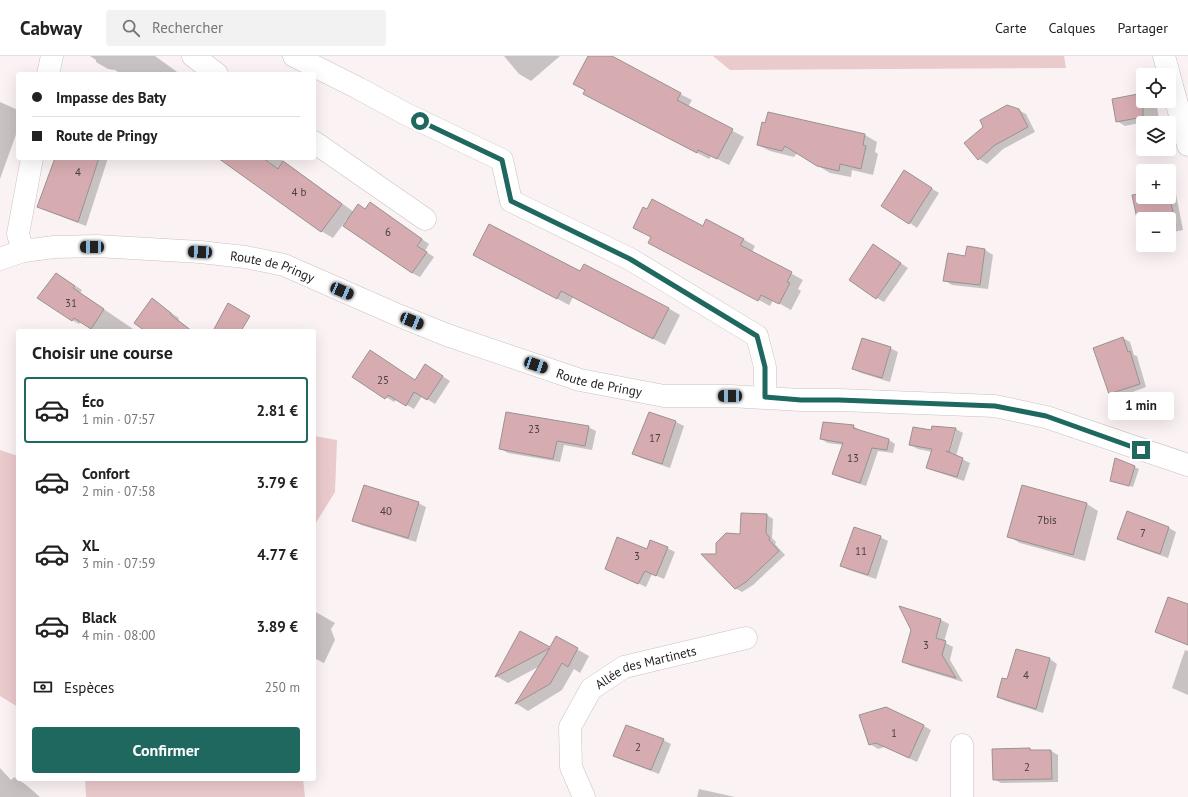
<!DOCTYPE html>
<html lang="fr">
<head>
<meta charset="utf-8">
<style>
	:root { --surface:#fff; --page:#f2f2f2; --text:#222; --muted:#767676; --line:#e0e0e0; --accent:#1f6860 }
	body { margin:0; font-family:"PT Sans",sans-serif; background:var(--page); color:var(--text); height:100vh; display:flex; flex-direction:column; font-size:15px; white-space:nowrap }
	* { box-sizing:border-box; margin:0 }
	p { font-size:13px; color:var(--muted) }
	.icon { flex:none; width:22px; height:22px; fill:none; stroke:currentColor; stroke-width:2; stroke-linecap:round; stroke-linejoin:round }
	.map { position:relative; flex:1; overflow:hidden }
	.drawer { position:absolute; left:16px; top:273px; width:300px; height:452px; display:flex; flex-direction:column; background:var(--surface); border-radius:4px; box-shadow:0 4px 16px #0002 }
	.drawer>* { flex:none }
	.guide { position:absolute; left:16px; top:16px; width:300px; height:88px; border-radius:4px; box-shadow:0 4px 16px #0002; display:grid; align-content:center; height:88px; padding:0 16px; background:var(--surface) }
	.fabs { position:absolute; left:1136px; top:12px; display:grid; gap:8px }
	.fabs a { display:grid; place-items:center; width:40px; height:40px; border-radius:4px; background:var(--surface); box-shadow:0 4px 16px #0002; font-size:20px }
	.end { position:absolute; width:18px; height:18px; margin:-9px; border:5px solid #1f6860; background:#fff; box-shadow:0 0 0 2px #fff }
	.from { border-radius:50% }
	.bubble { position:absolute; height:28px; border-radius:4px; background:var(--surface); box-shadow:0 4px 16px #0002; font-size:13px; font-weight:600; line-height:28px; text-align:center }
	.car { position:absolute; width:12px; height:24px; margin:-12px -6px; border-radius:5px; box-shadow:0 0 3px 1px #0007; background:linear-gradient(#222 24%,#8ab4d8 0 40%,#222 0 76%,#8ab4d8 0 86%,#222 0) }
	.guide b { display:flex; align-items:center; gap:14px; height:38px; font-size:15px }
	.guide b+b { border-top:1px solid var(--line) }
	.guide i { width:10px; height:10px; background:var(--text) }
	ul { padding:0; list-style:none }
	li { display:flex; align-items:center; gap:12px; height:66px; margin:0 8px 6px; padding:0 8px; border:2px solid transparent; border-radius:4px }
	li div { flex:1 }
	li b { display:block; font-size:15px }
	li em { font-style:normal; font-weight:600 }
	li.selected { border-color:var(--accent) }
	li>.icon { width:36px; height:36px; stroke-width:1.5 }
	h2 { padding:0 16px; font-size:18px; line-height:48px }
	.pay { display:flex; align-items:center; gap:10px; height:44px; padding:0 16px; font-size:15px }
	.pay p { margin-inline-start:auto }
	.button { display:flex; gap:8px; margin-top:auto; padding:8px 16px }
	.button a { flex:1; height:46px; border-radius:4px; background:var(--accent); color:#fff; font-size:16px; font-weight:600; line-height:46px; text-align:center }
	header { display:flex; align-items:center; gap:24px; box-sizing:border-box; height:56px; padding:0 20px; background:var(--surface); border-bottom:1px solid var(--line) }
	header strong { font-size:19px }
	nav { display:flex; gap:22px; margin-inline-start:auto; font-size:14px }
	.search { width:280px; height:36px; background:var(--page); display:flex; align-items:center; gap:10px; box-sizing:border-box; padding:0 14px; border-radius:4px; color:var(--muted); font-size:15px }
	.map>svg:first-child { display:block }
</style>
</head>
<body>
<header>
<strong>Cabway</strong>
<div class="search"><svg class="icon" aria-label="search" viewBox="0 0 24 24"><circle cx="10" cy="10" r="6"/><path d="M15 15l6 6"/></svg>Rechercher</div>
<nav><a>Carte</a><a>Calques</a><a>Partager</a></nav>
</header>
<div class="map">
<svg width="1188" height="741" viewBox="0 0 1188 741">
	<rect width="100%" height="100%" fill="#fbf3f3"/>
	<g fill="#ebcacc">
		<polygon points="713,0 1064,0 1066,12 730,14"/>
		<polygon points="314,380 337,384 335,436 314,470"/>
		<polygon points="0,394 18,400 18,651 0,640"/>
		<polygon points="85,723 303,723 305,741 86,741"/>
	</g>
	<g fill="#0003" fill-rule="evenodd">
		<polygon points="90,0 155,0 180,18 121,18 115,14 108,13 96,6 96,4"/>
		<polygon points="504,0 560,0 531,25 519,18"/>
		<polygon points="602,0 609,0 680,38 692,44 688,51 744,81 729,109 711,100 709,103 596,44 586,35 574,28"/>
		<polygon points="1143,38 1143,45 1156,45 1159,63 1125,70 1117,65"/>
		<polygon points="0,46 18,54 18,73 0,123"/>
		<polygon points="1018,54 1026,58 1035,76 1003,93 987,108 979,103 966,87"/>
		<polygon points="769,57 865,79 877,86 875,96 878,98 873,119 852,114 851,121 830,117 797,97 794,101 770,95 758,89 766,68"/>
		<polygon points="56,102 108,102 86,170 47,155 39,151"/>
		<polygon points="220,102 279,102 354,156 378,152 429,188 425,195 434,201 420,221 412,217 347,163 333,182 321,175"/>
		<polygon points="912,120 939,137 917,172 910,167"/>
		<polygon points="1169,134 1176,138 1183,174 1169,177 1169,163 1143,163 1143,178 1141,177 1143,138 1143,141 1169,141"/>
		<polygon points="704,171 743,183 755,190 752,196 803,224 798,233 801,235 791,254 773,244 770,250 661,193"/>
		<polygon points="881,194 908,212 884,246 877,242"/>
		<polygon points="985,194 993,199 988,233 952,229 944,224 966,201"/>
		<polygon points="486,205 581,217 668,252 680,259 665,289 573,241 569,249"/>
		<polygon points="63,222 82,234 80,237 136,275 96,275 81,266 79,268 72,264"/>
		<polygon points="152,244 179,262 178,265 192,275 146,275"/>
		<polygon points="1123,282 1130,286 1134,299 1137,300 1146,331 1117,342 1110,338 1095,292"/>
		<polygon points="890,292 898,296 890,326 861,317 853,313"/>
		<polygon points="433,314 450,325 435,348 422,340 414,353 397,343 394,346 354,321 416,324"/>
		<polygon points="649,358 676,366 684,370 670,412 641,402 633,397"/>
		<polygon points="853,370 860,374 860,375 889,384 895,388 893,397 878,395 866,430 839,421 833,417 843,389 828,387 821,383"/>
		<polygon points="588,371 596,375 592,394 564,389 560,406 508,397 501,393"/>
		<path d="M 956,373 L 963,377 L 956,400 L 970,407 L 964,425 L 934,415 L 927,411 L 932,396 L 918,393 L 910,389 L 931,375 ZM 954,375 L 956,375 L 948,401 L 946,400 Z"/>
		<polygon points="1116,404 1139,413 1133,431 1111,425"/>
		<polygon points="418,447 426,451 416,486 361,469 354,464"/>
		<polygon points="1087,448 1098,455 1085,505 1020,487 1008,480"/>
		<polygon points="767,459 773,463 772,482 776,486 775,488 785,499 753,529 742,536 735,532 717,499"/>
		<polygon points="1169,472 1176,476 1168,502 1126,487 1119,483"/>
		<polygon points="880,481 888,485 876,523 849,514 841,510"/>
		<polygon points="667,492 675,496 664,523 652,518 646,531 606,512 647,495"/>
		<polygon points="1188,549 1188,582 1185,588 1164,580 1156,576"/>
		<polygon points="314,555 335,567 331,573 335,584 324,607 314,602"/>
		<polygon points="941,564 949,568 944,586 953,591 950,604 963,626 911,610 903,606 912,574"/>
		<polygon points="520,576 550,592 557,582 589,600 580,617 574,613 562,634 528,655 517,648 540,610 508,627 496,620"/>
		<polygon points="1016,594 1050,603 1057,608 1043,657 1006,645 998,641 1008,624"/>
		<polygon points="1185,594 1188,595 1188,639 1172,632"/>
		<polygon points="924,670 931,674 917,706 885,691 878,693 870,688"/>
		<polygon points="663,684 671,688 659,718 622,704 615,700"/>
		<polygon points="1030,693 1034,695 1051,695 1058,699 1058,726 1001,727 994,723"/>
		<polygon points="0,712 11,724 14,721 25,728 40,741 0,741"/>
		<polygon points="699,733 735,741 697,741"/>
	</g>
	<g fill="#d6acb0" stroke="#999293">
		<polygon points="588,0 612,0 681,37 677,44 733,73 717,103 698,94 697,97 583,38 585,34 573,28"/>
		<polygon points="1143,37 1143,61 1116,66 1112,43"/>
		<polygon points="1007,49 1019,53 1028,71 995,89 978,104 964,87 983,71 980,64"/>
		<polygon points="768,56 865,78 863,89 866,90 861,113 840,108 839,115 817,110 785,90 782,95 757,89 762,66 765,67"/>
		<polygon points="55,102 99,102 78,166 37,151"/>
		<polygon points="218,102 263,102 278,113 283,105 342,148 321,176"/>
		<polygon points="904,114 932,132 909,168 881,150"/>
		<polygon points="1143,137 1143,141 1169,141 1169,138 1176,170 1169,172 1169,163 1143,163 1143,177 1140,177 1132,139"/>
		<polygon points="652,143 703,170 706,163 744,183 740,189 792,216 787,226 790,227 779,248 761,239 758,245 648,187 651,181 633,172 643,151 647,153"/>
		<polygon points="370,146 422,183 417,190 427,196 412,217 343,170 358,148 365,153"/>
		<polygon points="489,168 580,215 584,208 669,252 653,283 561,235 557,243 473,199"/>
		<polygon points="873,188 901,207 876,243 849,224"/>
		<polygon points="967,190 985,193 980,229 943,225 948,197 965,200"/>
		<polygon points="56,217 75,230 73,232 104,253 91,273 74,262 72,265 37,242"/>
		<polygon points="152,242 171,257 171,259 192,275 145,275 134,267"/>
		<polygon points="228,247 250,260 241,275 213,275"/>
		<polygon points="1123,281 1128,296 1130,295 1140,328 1109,338 1093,292"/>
		<polygon points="862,282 891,291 882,322 852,313"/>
		<polygon points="370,294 415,324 425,308 443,320 427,344 414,336 406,350 388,339 385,343 352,321"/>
		<polygon points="506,356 589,370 585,390 557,385 553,403 499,393"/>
		<polygon points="649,356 676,365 662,408 632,398"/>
		<polygon points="823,366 854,369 853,372 889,383 887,394 872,392 860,427 832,418 843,387 820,383"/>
		<polygon points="932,370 956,372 949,396 946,395 963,402 957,421 926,412 932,393 909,389 913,371 931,374"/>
		<polygon points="1115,402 1135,410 1129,430 1110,425"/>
		<polygon points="364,429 419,446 408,482 352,465"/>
		<polygon points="1022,429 1087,447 1073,499 1007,481"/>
		<polygon points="1127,455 1169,471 1160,498 1117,483"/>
		<polygon points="741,457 767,458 766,477 770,482 769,484 779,495 746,526 735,533 701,498 716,498 716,487 726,477 740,478"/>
		<polygon points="854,471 881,480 868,519 840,510"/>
		<polygon points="617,481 647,493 650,484 668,491 656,520 645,515 638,528 605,513"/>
		<polygon points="1168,541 1188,548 1188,589 1155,576"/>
		<polygon points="899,550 941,563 936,582 946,585 942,599 956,622 902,606 911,574"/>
		<polygon points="520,575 550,591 556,580 578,592 568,611 562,607 550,628 515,648 550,592 495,621"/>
		<polygon points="1016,593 1050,602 1036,653 997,641 1002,622 1007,623"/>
		<polygon points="886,651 924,669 909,702 876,687 869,689 859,659"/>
		<polygon points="626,669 664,683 651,714 613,700"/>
		<polygon points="1030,692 1030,694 1051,694 1052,723 993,724 992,693"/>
	</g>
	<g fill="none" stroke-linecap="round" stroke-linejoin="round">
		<g stroke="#c9c1c2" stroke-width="23">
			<g id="street">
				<polyline points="193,0 217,18"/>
				<polyline points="294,0 358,32 406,58 502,104 511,145 630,203 757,280 765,311 765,341"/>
				<polyline points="1164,0 1188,89"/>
				<polyline points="48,18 52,0"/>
				<polyline points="314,86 425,163"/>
				<polyline points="23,195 18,178 32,102"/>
				<polyline points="962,689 962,741"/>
				<path id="s1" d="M 584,741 L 571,711 L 570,671 L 591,633 L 624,611 L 746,582"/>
			</g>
		</g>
		<g stroke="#c9c1c2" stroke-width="23">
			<g id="secondary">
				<path id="s2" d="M 0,203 L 23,195 L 54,191 L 97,190 L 200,196 L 245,201 L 284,209 L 400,260 L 447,279 L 580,324 L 664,340 L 730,340 L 801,344 L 839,344 L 995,350 L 1046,361 L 1188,409"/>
			</g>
		</g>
		<use href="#street" stroke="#fff" stroke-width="22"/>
		<use href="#secondary" stroke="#fff" stroke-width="22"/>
	</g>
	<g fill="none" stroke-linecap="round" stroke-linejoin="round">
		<polyline stroke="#1f6860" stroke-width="5" points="420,65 502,104 511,145 630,203 757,280 765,311 765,341 801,344 839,344 995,350 1046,360 1141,394"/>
	</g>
	<g text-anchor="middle" stroke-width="3" stroke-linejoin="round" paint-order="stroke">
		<g font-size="11" fill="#4d4041">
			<text x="78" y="120">4</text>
			<text x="299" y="140">4 b</text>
			<text x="388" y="180">6</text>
			<text x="71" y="251">31</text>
			<text x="383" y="328">25</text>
			<text x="534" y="377">23</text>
			<text x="655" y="386">17</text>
			<text x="853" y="406">13</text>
			<text x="386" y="459">40</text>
			<text x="1047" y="468">7bis</text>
			<text x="1143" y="481">7</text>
			<text x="861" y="499">11</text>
			<text x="637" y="504">3</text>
			<text x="926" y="593">3</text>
			<text x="1026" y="623">4</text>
			<text x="894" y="681">1</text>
			<text x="638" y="695">2</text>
			<text x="1027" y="715">2</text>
		</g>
		<g font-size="13" fill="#1f1c1c" stroke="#fff">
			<text dy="5" stroke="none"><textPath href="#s2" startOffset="276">Route de Pringy</textPath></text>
			<text dy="5" stroke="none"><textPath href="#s2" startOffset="624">Route de Pringy</textPath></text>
			<text dy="5" stroke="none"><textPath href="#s1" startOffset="176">Allée des Martinets</textPath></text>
		</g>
	</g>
</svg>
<div class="fabs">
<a><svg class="icon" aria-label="locate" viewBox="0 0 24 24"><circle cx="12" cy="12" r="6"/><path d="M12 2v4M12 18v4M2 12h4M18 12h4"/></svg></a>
<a><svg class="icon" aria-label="layers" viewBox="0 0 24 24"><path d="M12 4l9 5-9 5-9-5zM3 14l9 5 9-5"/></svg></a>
<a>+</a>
<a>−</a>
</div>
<i class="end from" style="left:420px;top:65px"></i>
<i class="end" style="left:1141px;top:394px"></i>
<div class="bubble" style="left:1108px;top:336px;width:66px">1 min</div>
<i class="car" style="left:92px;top:191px;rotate:270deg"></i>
<i class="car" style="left:200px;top:196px;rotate:273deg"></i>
<i class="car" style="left:342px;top:235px;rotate:113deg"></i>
<i class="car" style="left:412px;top:265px;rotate:112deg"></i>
<i class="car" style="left:536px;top:309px;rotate:109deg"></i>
<i class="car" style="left:730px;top:340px;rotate:270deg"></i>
<div class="guide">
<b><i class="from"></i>Impasse des Baty</b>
<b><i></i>Route de Pringy</b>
</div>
<section class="drawer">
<h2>Choisir une course</h2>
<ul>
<li class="selected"><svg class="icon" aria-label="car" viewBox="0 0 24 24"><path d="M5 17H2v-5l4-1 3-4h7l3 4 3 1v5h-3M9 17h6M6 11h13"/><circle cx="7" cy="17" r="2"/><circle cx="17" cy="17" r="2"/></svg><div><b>Éco</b><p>1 min · 07:57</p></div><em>2.81 €</em></li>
<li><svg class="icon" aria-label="car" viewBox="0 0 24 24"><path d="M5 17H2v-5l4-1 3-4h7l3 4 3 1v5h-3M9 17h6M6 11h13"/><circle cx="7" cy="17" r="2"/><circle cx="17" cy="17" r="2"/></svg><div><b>Confort</b><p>2 min · 07:58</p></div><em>3.79 €</em></li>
<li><svg class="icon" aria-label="car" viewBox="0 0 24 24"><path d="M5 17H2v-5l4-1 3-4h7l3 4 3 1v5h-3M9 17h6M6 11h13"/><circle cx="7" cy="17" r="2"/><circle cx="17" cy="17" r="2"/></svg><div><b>XL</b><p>3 min · 07:59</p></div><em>4.77 €</em></li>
<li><svg class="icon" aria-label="car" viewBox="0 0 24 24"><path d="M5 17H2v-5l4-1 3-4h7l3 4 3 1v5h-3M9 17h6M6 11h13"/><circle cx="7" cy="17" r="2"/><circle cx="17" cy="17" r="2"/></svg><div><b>Black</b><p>4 min · 08:00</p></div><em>3.89 €</em></li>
</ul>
<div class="pay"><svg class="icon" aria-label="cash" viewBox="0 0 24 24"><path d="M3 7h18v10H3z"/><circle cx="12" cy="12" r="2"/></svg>Espèces<p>250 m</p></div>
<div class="button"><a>Confirmer</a></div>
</section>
</div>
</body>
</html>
